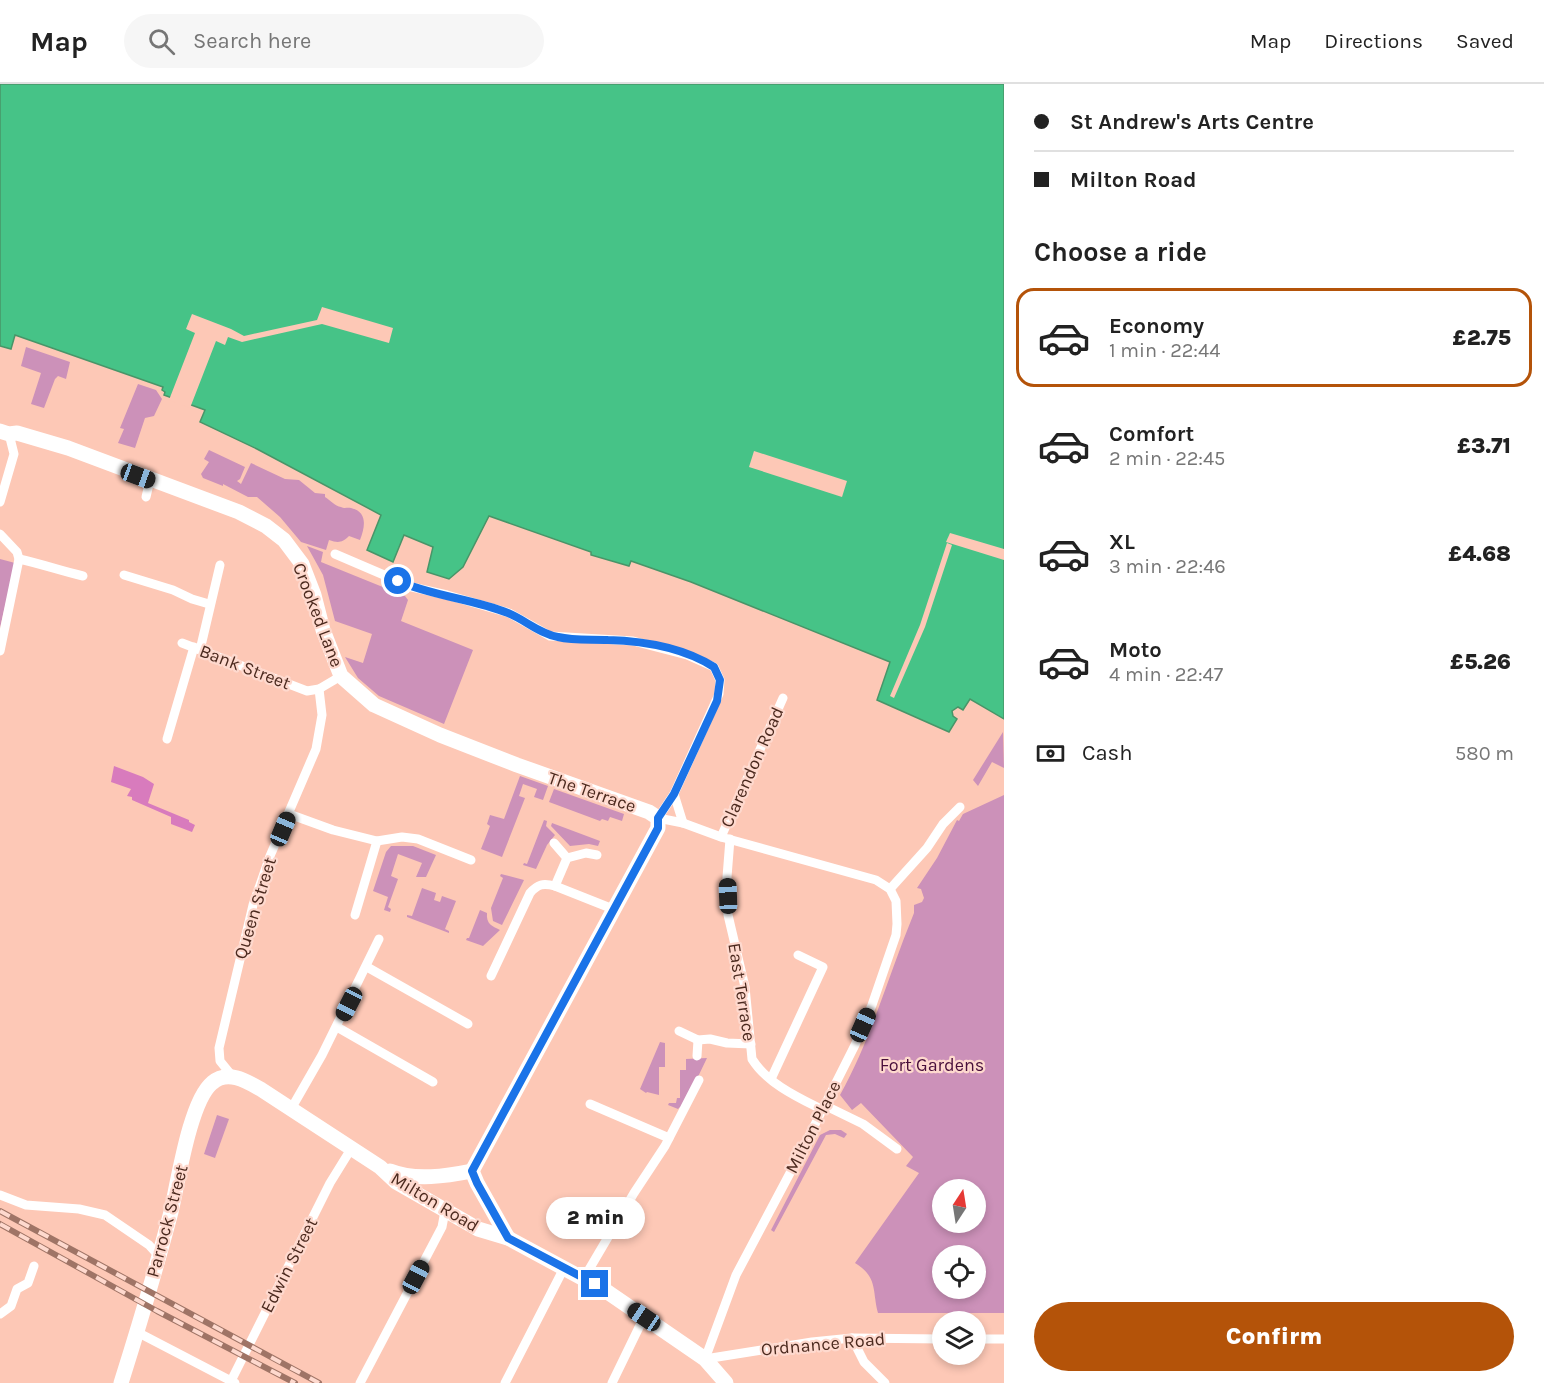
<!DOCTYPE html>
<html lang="en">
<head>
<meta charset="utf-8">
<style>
	:root { --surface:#fff; --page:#f6f6f6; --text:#222; --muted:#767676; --line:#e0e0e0; --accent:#b45309 }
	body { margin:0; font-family:Karla,sans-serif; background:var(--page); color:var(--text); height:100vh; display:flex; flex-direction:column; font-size:22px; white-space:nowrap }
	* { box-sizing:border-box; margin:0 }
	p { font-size:20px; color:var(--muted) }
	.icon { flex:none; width:33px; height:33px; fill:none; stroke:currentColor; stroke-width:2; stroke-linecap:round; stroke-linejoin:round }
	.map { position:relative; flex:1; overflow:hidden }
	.drawer { display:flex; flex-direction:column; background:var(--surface); width:540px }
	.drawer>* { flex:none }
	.guide { display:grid; align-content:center; height:132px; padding:0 30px; background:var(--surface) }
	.needle { width:39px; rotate:12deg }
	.controls { position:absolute; left:932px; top:1095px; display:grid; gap:12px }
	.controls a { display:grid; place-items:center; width:54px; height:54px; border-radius:50%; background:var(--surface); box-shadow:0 3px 9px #0003; font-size:30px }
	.end { position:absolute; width:27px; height:27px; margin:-14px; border:8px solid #1a73e8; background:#fff; box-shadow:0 0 0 3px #fff }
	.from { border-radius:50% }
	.bubble { position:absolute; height:42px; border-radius:21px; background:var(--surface); box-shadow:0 3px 9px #0003; font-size:20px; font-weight:800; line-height:42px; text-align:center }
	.car { position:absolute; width:18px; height:36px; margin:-18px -9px; border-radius:8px; box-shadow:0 0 4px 2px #0007; background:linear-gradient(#222 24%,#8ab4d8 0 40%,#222 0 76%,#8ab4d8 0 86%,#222 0) }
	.guide b { display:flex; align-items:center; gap:21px; height:57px; font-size:22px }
	.guide b+b { border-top:2px solid var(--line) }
	.guide i { width:15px; height:15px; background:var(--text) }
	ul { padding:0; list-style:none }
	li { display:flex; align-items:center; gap:18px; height:99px; margin:0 12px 9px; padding:0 18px; border:3px solid transparent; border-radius:18px }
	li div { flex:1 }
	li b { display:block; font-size:22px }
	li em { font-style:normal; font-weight:800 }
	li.active { border-color:var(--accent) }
	li>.icon { width:54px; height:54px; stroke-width:1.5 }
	h2 { padding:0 30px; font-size:27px; line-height:72px }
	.pay { display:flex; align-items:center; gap:15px; height:66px; padding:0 30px; font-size:22px }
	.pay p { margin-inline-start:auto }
	.cta { display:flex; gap:12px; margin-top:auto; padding:12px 30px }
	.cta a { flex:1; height:69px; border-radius:36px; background:var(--accent); color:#fff; font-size:24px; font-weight:800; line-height:69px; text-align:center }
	header { display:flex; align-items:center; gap:36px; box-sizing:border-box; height:84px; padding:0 30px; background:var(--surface); border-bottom:2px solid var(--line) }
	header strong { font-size:28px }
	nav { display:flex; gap:33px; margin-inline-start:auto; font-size:21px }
	.search { width:420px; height:54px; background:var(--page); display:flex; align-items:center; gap:15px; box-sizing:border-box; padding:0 21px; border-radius:33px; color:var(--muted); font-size:22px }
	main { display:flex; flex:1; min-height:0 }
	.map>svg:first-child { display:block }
</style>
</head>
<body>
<header>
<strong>Map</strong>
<div class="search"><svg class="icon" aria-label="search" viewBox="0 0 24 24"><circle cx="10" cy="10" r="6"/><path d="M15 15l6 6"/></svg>Search here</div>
<nav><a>Map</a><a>Directions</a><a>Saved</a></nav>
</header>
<main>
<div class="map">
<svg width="1004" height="1299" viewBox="0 0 1004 1299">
	<rect width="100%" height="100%" fill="#fdc8b6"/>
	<g fill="#cc91b9" fill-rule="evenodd">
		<polygon points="26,263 70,278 66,295 58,292 55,295 44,324 31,320 41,289 21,282"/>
		<polygon points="138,300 156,306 162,315 154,332 145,334 135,364 118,359 124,345 120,344"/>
		<path d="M 209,366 L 245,383 L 240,395 L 237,397 L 241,400 L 251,379 L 285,395 L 299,396 L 315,409 L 325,410 L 325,413 C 330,416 335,422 341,423 C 345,425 347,423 351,424 C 368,428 365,443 360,456 L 349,452 C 342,459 338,459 329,456 L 326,466 L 301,458 L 280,433 L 257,413 L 248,413 L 223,400 L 223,402 L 203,394 L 201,390 L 209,378 L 204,375 Z"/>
		<polygon points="307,462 323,468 321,478 405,512 408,516 401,537 473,566 444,640 379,612 358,594 345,573 363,579 372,550 335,537 323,491"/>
		<polygon points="0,475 15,479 0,544"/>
		<polygon points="1003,648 1004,684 992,678 978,702 973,696"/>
		<polygon points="520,692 548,702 543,716 534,713 537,705 523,700 519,712 525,714 502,773 481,765 490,742 487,740 490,731 504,735"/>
		<polygon points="554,705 624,730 622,737 610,733 608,737 602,735 600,737 549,718"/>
		<path d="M 1004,711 L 1004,1229 L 878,1229 C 872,1206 878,1193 855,1179 L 919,1089 L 906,1082 L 913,1073 L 861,1019 L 852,1026 L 840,1011 C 872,954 889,889 914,829 L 914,821 L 922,818 L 924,814 L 921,805 L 917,804 L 937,774 L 957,736 L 959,737 L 963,730 ZM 942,1106 L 975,1106 L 975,1138 L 942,1138 ZM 942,1172 L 975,1172 L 975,1204 L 942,1204 Z"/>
		<polygon points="544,736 547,737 546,742 555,751 547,761 536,785 523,781 524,779 527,780"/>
		<polygon points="552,739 600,757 598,762 589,760 570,762 551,742"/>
		<polygon points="391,762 413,762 436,771 426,793 416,793 422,779 398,770 391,792 398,795 388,823 391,825 390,828 384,826 388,813 373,807 386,768"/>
		<polygon points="501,790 524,796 502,841 493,837 491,824 503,794 500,792"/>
		<polygon points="422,804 436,809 434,816 440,818 442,812 456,817 445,845 449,847 449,849 407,833 407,831 412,832"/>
		<path d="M 480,826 L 487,829 C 486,840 492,842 500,846 L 483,862 L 466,856 L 467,854 L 469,854 Z"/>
		<polygon points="660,958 665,959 665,983 659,983 659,1011 647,1008 646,1009 640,1005"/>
		<polygon points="707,974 683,1024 680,1023 678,1025 668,1021 669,1019 676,1019 677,1014 680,1014 680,986 686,986 686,975"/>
		<polygon points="217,1031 229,1035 215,1074 204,1070"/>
		<polygon points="830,1046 841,1046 847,1050 844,1054 835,1050 826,1051 774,1148 771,1146 820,1051"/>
	</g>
	<polygon fill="#d87bbd" points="114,682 143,693 154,700 148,719 189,736 189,738 195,741 192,748 171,740 171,733 132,716 132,713 127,712 131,705 111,698"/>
	<polygon fill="#46c387" stroke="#489568" stroke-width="1.5" points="0,0 1004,0 1004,635 970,615 963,626 958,623 952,627 953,632 957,635 949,648 877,616 890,578 691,498 631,477 629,482 591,471 591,468 489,432 463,483 449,495 427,488 433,463 404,451 393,478 367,466 381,431 257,365 200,338 205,326 164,311 165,308 162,306 163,303 15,251 11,265 0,262"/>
	<g fill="#fdc8b6">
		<polygon points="322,223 393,244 389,259 322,240 242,258 228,253 225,261 216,257 190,324 169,316 195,249 186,245 192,230 231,245 244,252 317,236"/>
		<polygon points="754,367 847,397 842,413 749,383"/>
		<polygon points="950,449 1004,465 1004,476 946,458"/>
		<polygon points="947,459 952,461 925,543 894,614 890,612 920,541"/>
	</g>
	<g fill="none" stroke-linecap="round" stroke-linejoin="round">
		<g stroke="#fff" stroke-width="9">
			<polyline points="146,413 150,396"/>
			<polyline points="0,418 14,370 9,350"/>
			<polyline points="0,450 17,468 19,475 0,567"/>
			<polyline points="335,470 412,503 447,511 509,529 550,552 633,557 687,571 714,583 720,596 719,610 674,710 658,734 683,739 721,753 876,796 890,805 896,817 897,840 896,851 872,921 855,961 798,1074 736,1191 705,1275"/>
			<path d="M 19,475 C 42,480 61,487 83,492"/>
			<polyline points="124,491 173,506 192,515 209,520"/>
			<polyline points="182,559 307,607 319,605 341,592"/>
			<polyline points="200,566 220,481"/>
			<polyline points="167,655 194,563"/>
			<polyline points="674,710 683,739"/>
			<polyline points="289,730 333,746 377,757 402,753 418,755 471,776"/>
			<polyline points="721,753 783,614"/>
			<path d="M 730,755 L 727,793 L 728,831 L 745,903 L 752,975 C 767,999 797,1013 821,1025"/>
			<polyline points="554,759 567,774"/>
			<polyline points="555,802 567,774 586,769 597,771"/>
			<polyline points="890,805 927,764 943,740 960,723"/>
			<polyline points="355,831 377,757"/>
			<polyline points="367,883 468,940"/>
			<path d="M 491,892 L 530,809 C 538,800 543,799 555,802 L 613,825"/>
			<polyline points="337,943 433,998"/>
			<polyline points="679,947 698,956 710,955 727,959 751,960"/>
			<polyline points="697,972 698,956"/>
			<polyline points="233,993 220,977 219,964 253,821 270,772 316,665 322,631 319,605"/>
			<polyline points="771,995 823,883 798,871"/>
			<polyline points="590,1020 669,1054"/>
			<polyline points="824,1021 863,1040 897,1065"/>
			<polyline points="291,1025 322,971 379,855"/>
			<polyline points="0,1111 26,1121 79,1125 105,1131 149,1161 158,1171"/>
			<polyline points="584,1194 634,1109 665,1062 699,996"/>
			<polyline points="0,1230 11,1222 17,1205 28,1199 34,1182"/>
			<polyline points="137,1248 235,1299"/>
			<polyline points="852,1254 864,1278 885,1299"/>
			<polyline points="975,1255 1004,1255"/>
			<polyline points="705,1275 812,1258 852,1254 942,1255"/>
			<polyline points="230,1299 330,1099 351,1065"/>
			<polyline points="360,1299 442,1143 445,1127"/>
			<polyline points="505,1299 564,1184"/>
			<polyline points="612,1299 644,1233"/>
		</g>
		<g stroke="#fff" stroke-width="15">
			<polyline points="0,347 9,350 17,349 68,364 239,428 266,442 284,456 302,480 314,511 323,546 341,592 374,621 440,651 517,681 649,728 658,734 658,744 472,1087"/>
			<path d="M 390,1087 C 415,1097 447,1092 472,1087"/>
			<polyline points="472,1087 477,1099 508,1154"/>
			<path d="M 121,1299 C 139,1242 156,1185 171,1128 C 178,1098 190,1017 212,999 C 228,985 248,998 262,1006 L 380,1083 L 396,1098 L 478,1145 L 508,1154 L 606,1207 L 705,1275 L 726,1299"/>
		</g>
		<g stroke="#9f7466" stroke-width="6">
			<g id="rail">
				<polyline points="0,1127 319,1299"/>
				<polyline points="0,1140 157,1227 295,1299"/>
			</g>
		</g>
		<use href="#rail" stroke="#fed9ce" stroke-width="4" stroke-dasharray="11" stroke-linecap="butt"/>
	</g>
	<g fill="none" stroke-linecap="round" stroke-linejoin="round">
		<path stroke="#1a73e8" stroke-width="8" d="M 398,497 C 432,512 473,515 508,529 C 525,536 540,550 558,553 C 574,557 592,555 608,556 C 643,557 684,564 714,583 L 720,596 L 717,617 L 674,710 L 658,734 L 658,744 L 472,1087 L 477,1099 L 508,1154 L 595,1200"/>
	</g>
	<g text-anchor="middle" stroke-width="4.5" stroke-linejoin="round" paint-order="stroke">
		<g font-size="18" fill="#4b291e" stroke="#fed9ce">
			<text transform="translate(318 531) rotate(69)" y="6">Crooked Lane</text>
			<text transform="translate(245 583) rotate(21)" y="6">Bank Street</text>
			<text transform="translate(752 683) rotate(-66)" y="6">Clarendon Road</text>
			<text transform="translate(592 708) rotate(19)" y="6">The Terrace</text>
			<text transform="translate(255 824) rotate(-73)" y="6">Queen Street</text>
			<text transform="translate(742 908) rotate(81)" y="6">East Terrace</text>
			<text transform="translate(813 1043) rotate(-63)" y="6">Milton Place</text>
			<text transform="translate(435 1118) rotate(31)" y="6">Milton Road</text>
			<text transform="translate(167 1137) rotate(-75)" y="6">Parrock Street</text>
			<text transform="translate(289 1181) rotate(-63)" y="6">Edwin Street</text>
			<text transform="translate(823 1260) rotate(-5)" y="6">Ordnance Road</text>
		</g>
		<g font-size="18" fill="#480e3b" stroke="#fed9ce">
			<text x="932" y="987">Fort Gardens</text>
		</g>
	</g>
</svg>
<div class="controls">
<a><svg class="needle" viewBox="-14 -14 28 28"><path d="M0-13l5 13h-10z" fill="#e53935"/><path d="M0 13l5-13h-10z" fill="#767676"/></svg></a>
<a><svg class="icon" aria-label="locate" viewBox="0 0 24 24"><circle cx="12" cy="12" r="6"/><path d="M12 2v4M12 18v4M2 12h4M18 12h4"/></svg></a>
<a><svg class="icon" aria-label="layers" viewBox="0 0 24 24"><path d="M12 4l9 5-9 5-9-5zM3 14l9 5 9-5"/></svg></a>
</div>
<i class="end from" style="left:398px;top:497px"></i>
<i class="end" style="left:595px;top:1200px"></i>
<div class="bubble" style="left:546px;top:1113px;width:99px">2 min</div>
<i class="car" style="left:138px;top:392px;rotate:110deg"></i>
<i class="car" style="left:283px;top:745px;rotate:23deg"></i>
<i class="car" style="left:728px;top:812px;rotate:358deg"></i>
<i class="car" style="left:349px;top:920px;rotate:207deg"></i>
<i class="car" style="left:863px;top:941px;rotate:24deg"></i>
<i class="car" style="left:416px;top:1193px;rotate:28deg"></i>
<i class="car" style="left:644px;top:1233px;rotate:304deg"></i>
</div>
<section class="drawer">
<div class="guide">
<b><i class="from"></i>St Andrew's Arts Centre</b>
<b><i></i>Milton Road</b>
</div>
<h2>Choose a ride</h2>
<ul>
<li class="active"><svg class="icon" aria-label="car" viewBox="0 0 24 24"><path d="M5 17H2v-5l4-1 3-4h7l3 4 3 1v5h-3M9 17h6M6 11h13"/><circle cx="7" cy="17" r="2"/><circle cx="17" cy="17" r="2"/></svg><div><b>Economy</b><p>1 min · 22:44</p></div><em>£2.75</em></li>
<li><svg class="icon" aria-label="car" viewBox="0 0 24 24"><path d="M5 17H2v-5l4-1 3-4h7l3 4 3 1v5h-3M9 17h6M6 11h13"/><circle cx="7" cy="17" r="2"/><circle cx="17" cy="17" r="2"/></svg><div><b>Comfort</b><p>2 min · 22:45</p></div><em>£3.71</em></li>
<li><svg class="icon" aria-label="car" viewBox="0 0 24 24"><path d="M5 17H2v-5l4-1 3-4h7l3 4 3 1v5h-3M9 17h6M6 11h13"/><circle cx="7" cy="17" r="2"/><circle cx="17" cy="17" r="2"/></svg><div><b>XL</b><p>3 min · 22:46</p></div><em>£4.68</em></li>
<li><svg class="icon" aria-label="car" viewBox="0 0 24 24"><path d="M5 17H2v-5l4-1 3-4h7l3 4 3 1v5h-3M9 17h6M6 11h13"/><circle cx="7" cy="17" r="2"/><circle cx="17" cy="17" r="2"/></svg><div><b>Moto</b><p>4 min · 22:47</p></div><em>£5.26</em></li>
</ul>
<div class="pay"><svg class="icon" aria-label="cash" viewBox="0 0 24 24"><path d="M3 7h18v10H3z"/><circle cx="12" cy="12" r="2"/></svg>Cash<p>580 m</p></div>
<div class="cta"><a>Confirm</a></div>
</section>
</main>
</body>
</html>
